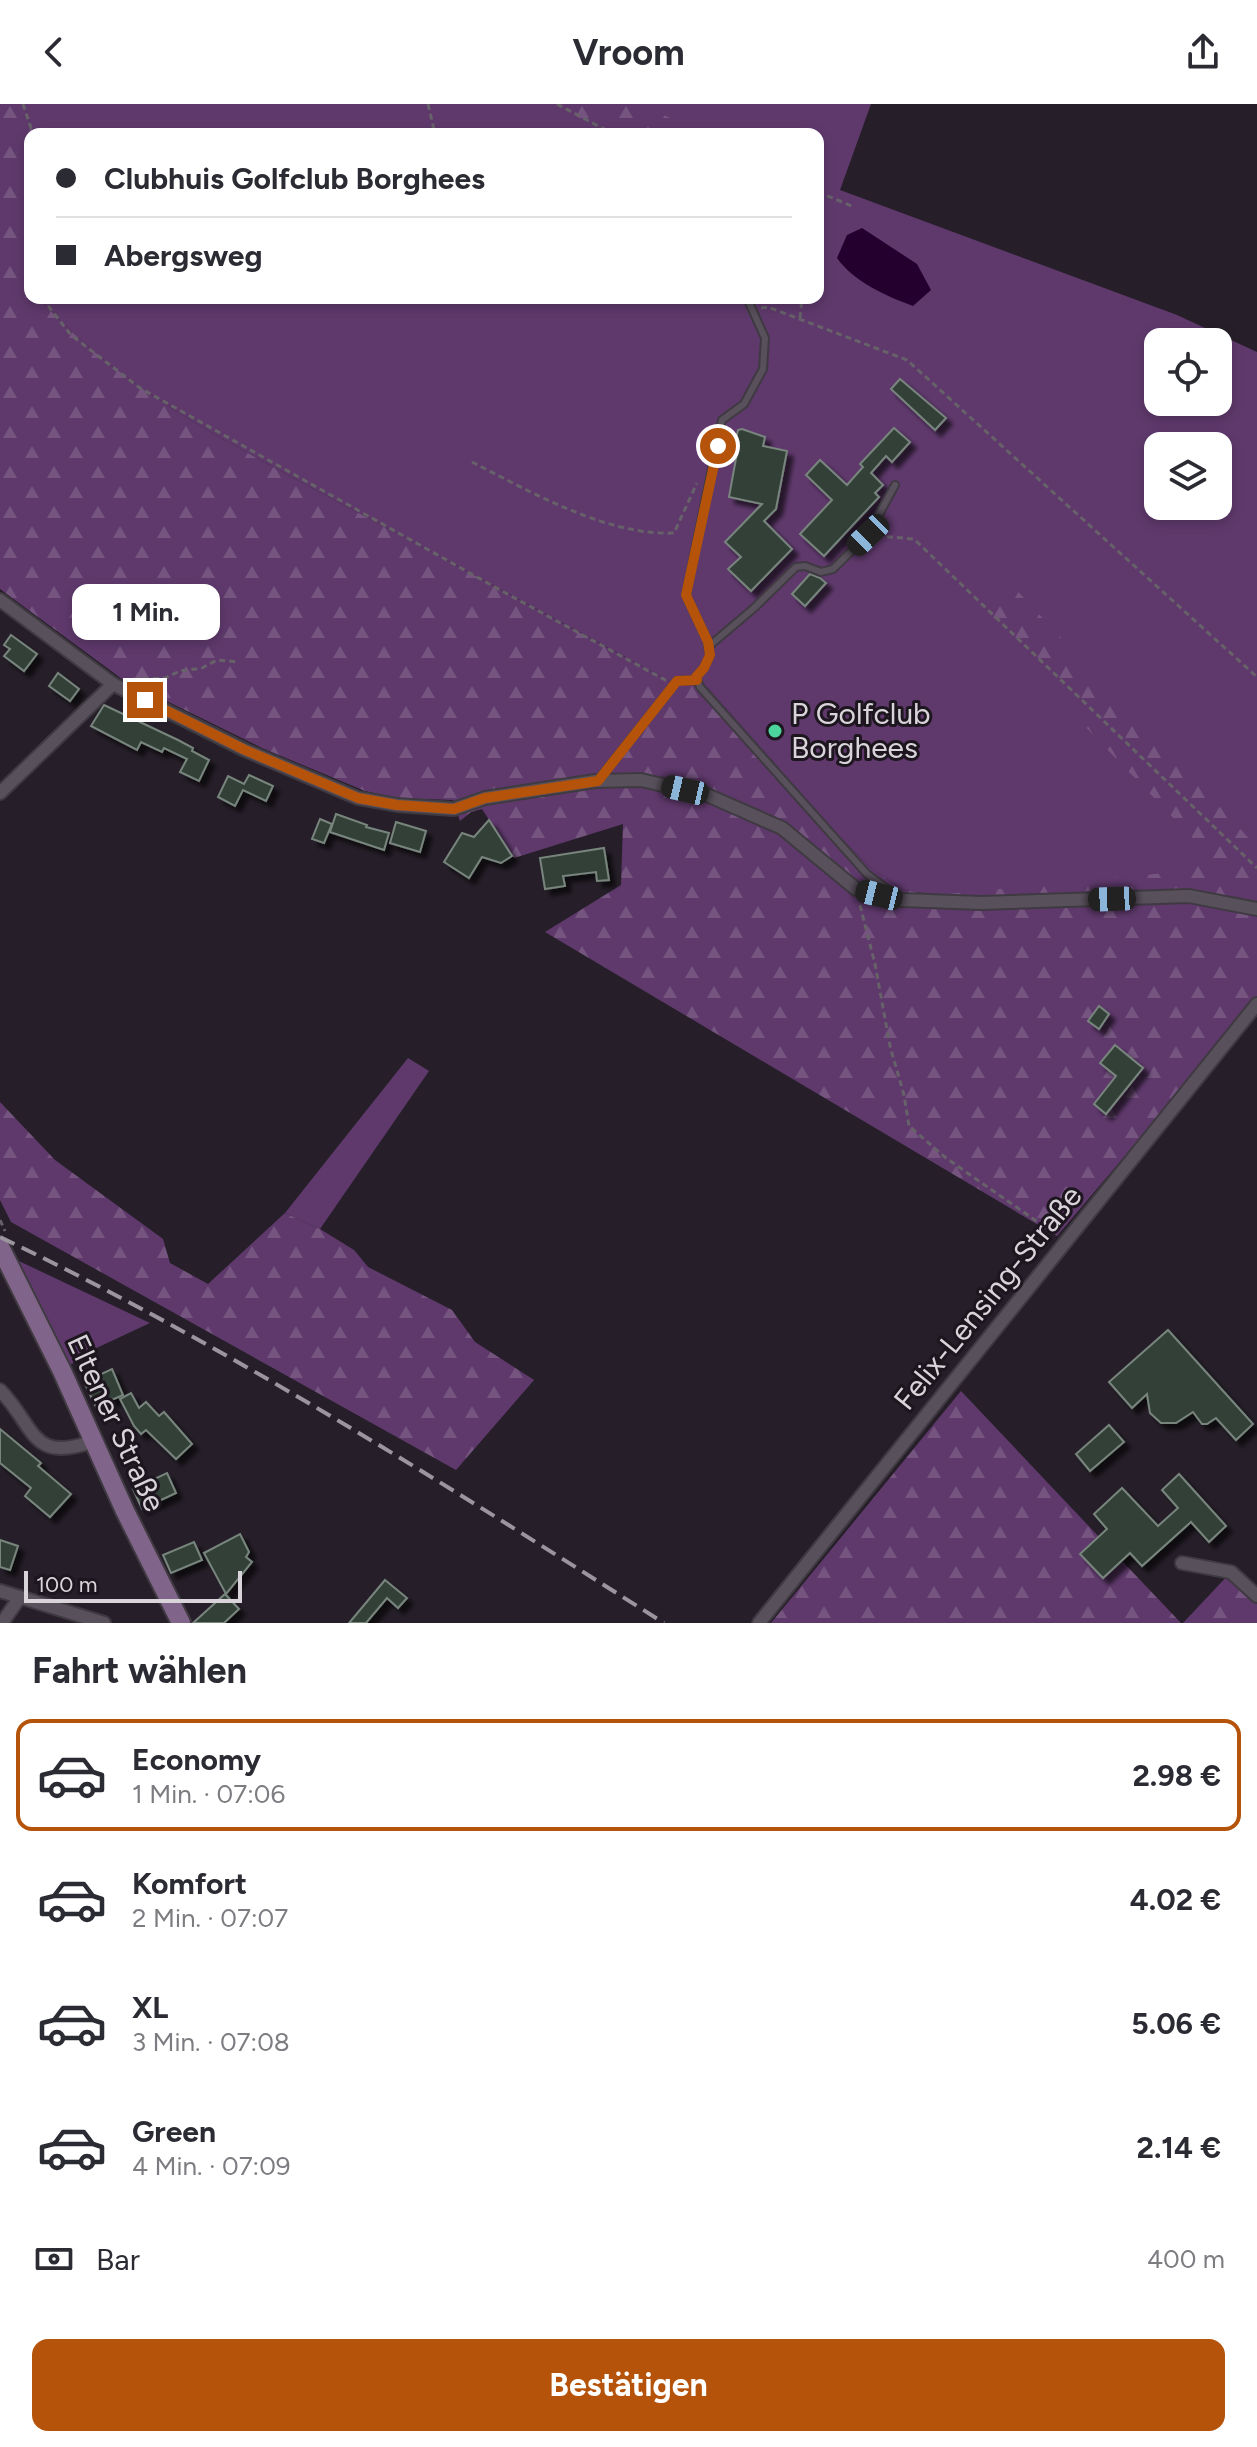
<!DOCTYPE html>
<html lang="de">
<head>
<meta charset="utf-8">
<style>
	:root { --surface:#fff; --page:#f7f7f7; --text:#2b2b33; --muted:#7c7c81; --line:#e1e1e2; --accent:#b45309 }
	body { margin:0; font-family:Figtree,sans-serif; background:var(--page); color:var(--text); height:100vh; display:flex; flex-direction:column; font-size:30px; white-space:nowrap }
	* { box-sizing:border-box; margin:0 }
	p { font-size:26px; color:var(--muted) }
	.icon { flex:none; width:44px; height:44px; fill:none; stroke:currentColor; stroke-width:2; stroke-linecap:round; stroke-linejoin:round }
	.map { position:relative; height:1519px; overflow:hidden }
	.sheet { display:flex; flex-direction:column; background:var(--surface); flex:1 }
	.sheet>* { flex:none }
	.hud { position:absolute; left:24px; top:24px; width:800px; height:176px; border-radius:16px; box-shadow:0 4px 12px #0003; display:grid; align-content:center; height:176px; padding:0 32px; background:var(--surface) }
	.buttons { position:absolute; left:1144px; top:224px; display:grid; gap:16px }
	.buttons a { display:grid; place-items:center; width:88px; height:88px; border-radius:16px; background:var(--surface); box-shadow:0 4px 12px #0003; font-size:40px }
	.scale { position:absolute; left:24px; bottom:20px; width:218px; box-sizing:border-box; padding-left:8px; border:4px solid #d9d4da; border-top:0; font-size:22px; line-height:28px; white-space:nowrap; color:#d9d4da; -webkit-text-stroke:6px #1d161f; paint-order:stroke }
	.end { position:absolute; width:36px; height:36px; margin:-18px; border:10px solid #b45309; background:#fff; box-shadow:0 0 0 4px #fff }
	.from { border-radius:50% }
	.bubble { position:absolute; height:56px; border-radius:16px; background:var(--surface); box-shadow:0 4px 12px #0003; font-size:26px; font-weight:700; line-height:56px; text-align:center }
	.car { position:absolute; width:24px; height:48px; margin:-24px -12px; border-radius:10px; box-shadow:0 0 6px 2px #0007; background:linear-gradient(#222 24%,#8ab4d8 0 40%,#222 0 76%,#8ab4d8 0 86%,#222 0) }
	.hud b { display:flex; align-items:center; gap:28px; height:76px; font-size:30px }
	.hud b+b { border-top:2px solid var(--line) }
	.hud i { width:20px; height:20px; background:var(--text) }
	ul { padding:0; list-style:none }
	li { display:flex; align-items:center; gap:24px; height:112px; margin:0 16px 12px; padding:0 16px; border:4px solid transparent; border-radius:16px }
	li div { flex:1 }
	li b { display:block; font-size:30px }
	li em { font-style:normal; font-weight:700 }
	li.current { border-color:var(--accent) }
	li>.icon { width:72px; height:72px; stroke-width:1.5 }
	h2 { padding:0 32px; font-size:36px; line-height:96px }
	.pay { display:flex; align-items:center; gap:20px; height:88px; padding:0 32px; font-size:30px }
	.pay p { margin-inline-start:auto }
	.cta { display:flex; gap:16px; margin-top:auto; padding:16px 32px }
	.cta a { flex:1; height:92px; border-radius:16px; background:var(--accent); color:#fff; font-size:32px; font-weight:700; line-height:92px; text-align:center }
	header { display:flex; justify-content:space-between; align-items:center; height:104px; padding:0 32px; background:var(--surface); font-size:36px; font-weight:700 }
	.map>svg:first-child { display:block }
</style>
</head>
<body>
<header><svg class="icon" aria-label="back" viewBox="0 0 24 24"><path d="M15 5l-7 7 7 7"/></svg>Vroom<svg class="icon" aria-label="share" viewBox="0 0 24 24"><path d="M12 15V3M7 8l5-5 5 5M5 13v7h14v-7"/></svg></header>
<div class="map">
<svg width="1257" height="1519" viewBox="0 0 1257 1519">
	<defs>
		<pattern id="forest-firs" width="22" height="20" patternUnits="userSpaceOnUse" patternTransform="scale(2)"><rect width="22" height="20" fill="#5f396c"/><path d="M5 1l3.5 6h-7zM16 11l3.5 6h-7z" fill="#755580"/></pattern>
		<filter id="shadow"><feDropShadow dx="6" dy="6" stdDeviation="2" flood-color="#0009"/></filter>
	</defs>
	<rect width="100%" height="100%" fill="#261f29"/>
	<g fill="#5f396c" fill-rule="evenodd">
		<path d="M 24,0 L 871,0 L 840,86 L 1177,211 L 1257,248 L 1257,776 L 936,791 L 904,786 L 872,765 L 839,732 L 701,576 L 673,579 C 567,521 460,463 353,406 C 243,346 123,289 39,194 L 818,194 L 818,30 L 34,30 ZM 1158,238 L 1218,238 L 1218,298 L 1158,298 ZM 1158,342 L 1218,342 L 1218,402 L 1158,402 Z"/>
		<polygon points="408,954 429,967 320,1125 285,1109"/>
		<polygon points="4,1150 150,1219 90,1247 62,1267"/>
	</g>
	<g fill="url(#forest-firs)">
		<path d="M 0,0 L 24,0 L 34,30 L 30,30 L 30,122 L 26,152 L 30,194 L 39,194 C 123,289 243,346 353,406 C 460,463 566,521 673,579 L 701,576 L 839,732 L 872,765 L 904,786 L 936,791 L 1186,767 L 1209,751 L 974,507 L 1010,479 L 1257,743 L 1257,896 L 1057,1132 L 545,828 L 621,781 L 623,720 L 514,754 L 482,705 L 471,708 L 460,717 L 453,696 L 397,694 L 365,687 L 262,644 L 122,575 L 0,485 Z"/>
		<polygon points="554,0 642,0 702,30 609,30"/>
		<polygon points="0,998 55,1056 163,1135 170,1159 208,1180 285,1109 320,1125 354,1146 368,1163 452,1206 475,1238 534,1276 456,1366 11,1118 0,1096"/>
		<polygon points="961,1287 1099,1433 1081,1450 1103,1474 1123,1458 1181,1519 771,1519"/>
		<polygon points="1231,1468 1257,1492 1257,1519 1183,1519"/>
	</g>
	<path fill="#23002e" d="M 862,124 L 917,160 L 931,186 L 913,202 C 886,192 854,178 837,154 L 847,131 Z"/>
	<g fill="#334039" stroke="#77857d" stroke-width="2" filter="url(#shadow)">
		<polygon points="900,275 946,314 935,326 891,285"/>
		<polygon points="894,324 910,338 892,358 886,352 871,369 883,381 875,389 879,393 824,452 800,430 832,396 806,371 820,356 847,381 863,363 860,360"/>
		<polygon points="742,325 765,333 763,342 787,347 776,405 764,417 792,445 751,487 728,465 741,453 725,438 762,400 729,393 737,349 733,348 738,326"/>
		<polygon points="810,470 820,474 826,479 805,502 792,490"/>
		<polygon points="11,531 37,550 24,567 4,552 10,545 4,541"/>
		<polygon points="58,569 79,585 70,597 49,582"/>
		<polygon points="104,601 178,636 193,644 192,647 209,656 199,677 180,668 187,655 164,644 162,648 141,638 137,646 91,622"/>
		<polygon points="249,671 273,682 266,697 243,686 235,702 218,693 228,672 244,680"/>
		<polygon points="336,710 367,721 366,723 389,729 384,746 330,728"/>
		<polygon points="320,715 332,720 324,739 312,735"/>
		<polygon points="489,716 512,752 501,759 482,753 469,774 444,758 462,729 474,733"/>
		<polygon points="396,718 426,727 420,748 390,739"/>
		<polygon points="604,744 609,776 597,777 596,768 563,772 565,782 545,785 540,754"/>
		<polygon points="1099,902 1109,910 1099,925 1088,917"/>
		<polygon points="1115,941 1143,964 1106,1010 1094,1000 1116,972 1100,959"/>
		<polygon points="1168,1226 1253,1320 1236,1336 1216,1314 1207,1320 1202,1320 1193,1308 1176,1319 1161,1319 1150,1309 1147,1290 1132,1304 1109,1278"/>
		<polygon points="112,1265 123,1291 96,1303 84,1278"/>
		<polygon points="131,1289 139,1304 146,1298 159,1312 164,1308 192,1340 176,1355 146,1326 141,1330 134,1322 120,1295"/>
		<polygon points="1109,1321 1124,1338 1090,1367 1076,1350"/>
		<polygon points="0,1325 41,1359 38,1362 71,1390 50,1413 25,1392 31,1384 0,1359"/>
		<polygon points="167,1369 176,1389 142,1405 133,1385"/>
		<polygon points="1179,1370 1226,1422 1209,1438 1191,1418 1142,1462 1130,1449 1103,1474 1080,1450 1107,1425 1094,1410 1122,1384 1158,1422 1178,1404 1162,1386"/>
		<polygon points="240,1430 249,1448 246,1453 252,1458 226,1490 204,1449"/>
		<polygon points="0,1436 18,1442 10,1466 0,1463"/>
		<polygon points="194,1438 202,1456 171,1469 163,1451"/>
		<polygon points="385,1476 407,1494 398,1504 387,1494 366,1519 349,1519"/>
		<polygon points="225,1490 239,1505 224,1519 193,1519"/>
	</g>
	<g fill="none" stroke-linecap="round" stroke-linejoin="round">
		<g stroke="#3f3a41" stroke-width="10">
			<g id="lane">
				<polyline points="747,194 765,234 763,265 744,300 722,316 686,491 708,538 710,551 704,564 696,573 700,583 867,770 895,791"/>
				<polyline points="708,543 754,504 796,463 805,462 821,468 833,465 868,431 895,381"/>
				<polyline points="600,674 677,577 697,576"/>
			</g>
		</g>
		<g stroke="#3f3a41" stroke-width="16">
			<g id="street">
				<polyline points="0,496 113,580 245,646 358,694 397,701 454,705 485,694 595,677 641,676 707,691 782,724 856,785 902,796 981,799 1189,792 1257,805"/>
				<polyline points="0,689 113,580"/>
				<path d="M 0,1286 C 36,1323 30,1360 94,1337"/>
				<polyline points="1182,1459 1231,1468 1257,1492"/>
				<polyline points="0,1487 104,1519"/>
				<polyline points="2,1519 20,1493"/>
				<polyline points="759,1519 1257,900"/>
			</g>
		</g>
		<g stroke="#3f3a41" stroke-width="22">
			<polyline id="primary" points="0,1143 62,1267 125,1407 181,1519"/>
		</g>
		<g stroke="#676169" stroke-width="3" stroke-dasharray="6 4" stroke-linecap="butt">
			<polyline points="23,0 33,30"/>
			<polyline points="428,0 435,30"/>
			<polyline points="557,0 613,30"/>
			<polyline points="818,68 822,88 820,108"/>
			<polyline points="818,88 854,103"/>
			<polyline points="42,194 71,231 140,284 500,486 667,577"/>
			<polyline points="761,204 768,203 907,256 1257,573"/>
			<polyline points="800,214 802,194"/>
			<path d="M 472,358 C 531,388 607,432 674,429 L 697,379"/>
			<polyline points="877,432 914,435 1257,764"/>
			<polyline points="133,575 165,574 180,567 202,564 217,556 239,558"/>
			<polyline points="860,801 875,860 890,942 904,991 909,1022 946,1054 1055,1130"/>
			<polyline points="0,1116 5,1127"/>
		</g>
		<use href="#lane" stroke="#58505b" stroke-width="6"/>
		<use href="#street" stroke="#58505b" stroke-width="12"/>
		<use href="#primary" stroke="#80648a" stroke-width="18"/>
		<path stroke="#9b959d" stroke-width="4" stroke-dasharray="16 8" stroke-linecap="butt" d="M 0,1133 C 232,1244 447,1382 664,1519"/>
	</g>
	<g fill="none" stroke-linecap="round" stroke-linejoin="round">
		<polyline stroke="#b45309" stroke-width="10" points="145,596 245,646 358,694 397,701 454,705 485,694 598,677 677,577 697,576 696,573 704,564 710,551 708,538 686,491 718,342"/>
	</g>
	<circle fill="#4bd49b" stroke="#1d161f" stroke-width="3" cx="775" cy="627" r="8"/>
	<g text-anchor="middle" stroke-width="6" stroke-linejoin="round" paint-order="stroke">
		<g font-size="30" fill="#d9d4da" stroke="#1d161f" text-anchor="start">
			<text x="791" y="620">P Golfclub<tspan x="791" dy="34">Borghees</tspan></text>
		</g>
		<g font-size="30" fill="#d9d4da" stroke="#1d161f">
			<text transform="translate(988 1194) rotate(-51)" y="10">Felix-Lensing-Straße</text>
			<text transform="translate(116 1319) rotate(65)" y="10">Eltener Straße</text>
		</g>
	</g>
</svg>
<div class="buttons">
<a><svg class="icon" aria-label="locate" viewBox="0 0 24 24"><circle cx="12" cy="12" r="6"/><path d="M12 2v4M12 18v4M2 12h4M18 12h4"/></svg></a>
<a><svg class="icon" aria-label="layers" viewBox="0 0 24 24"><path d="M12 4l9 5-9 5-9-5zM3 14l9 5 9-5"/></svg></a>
</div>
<div class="scale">100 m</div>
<i class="end from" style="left:718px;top:342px"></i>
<i class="end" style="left:145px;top:596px"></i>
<div class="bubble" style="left:72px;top:480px;width:148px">1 Min.</div>
<i class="car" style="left:868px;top:431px;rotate:226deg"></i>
<i class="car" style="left:685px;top:686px;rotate:283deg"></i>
<i class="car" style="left:879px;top:791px;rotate:284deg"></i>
<i class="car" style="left:1112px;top:795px;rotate:268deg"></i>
<div class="hud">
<b><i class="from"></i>Clubhuis Golfclub Borghees</b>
<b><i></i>Abergsweg</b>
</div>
</div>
<section class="sheet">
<h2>Fahrt wählen</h2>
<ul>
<li class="current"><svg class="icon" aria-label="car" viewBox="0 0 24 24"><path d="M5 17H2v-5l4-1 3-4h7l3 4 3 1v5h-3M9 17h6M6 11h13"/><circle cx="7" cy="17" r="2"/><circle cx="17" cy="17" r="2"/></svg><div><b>Economy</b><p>1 Min. · 07:06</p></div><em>2.98 €</em></li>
<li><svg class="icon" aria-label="car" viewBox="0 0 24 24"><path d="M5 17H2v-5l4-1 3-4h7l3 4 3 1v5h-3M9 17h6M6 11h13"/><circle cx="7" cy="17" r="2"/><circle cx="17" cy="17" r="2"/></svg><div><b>Komfort</b><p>2 Min. · 07:07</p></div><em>4.02 €</em></li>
<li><svg class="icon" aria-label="car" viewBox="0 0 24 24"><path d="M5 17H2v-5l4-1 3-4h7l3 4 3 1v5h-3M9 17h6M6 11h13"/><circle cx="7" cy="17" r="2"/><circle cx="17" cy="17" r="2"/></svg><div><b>XL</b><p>3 Min. · 07:08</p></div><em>5.06 €</em></li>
<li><svg class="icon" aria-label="car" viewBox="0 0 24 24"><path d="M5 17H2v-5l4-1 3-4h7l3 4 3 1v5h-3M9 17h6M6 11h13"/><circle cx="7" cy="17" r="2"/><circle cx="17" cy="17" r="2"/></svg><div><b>Green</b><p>4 Min. · 07:09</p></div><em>2.14 €</em></li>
</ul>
<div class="pay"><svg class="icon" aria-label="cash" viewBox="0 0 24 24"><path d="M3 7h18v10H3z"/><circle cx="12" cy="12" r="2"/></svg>Bar<p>400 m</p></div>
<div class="cta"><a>Bestätigen</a></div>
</section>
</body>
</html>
